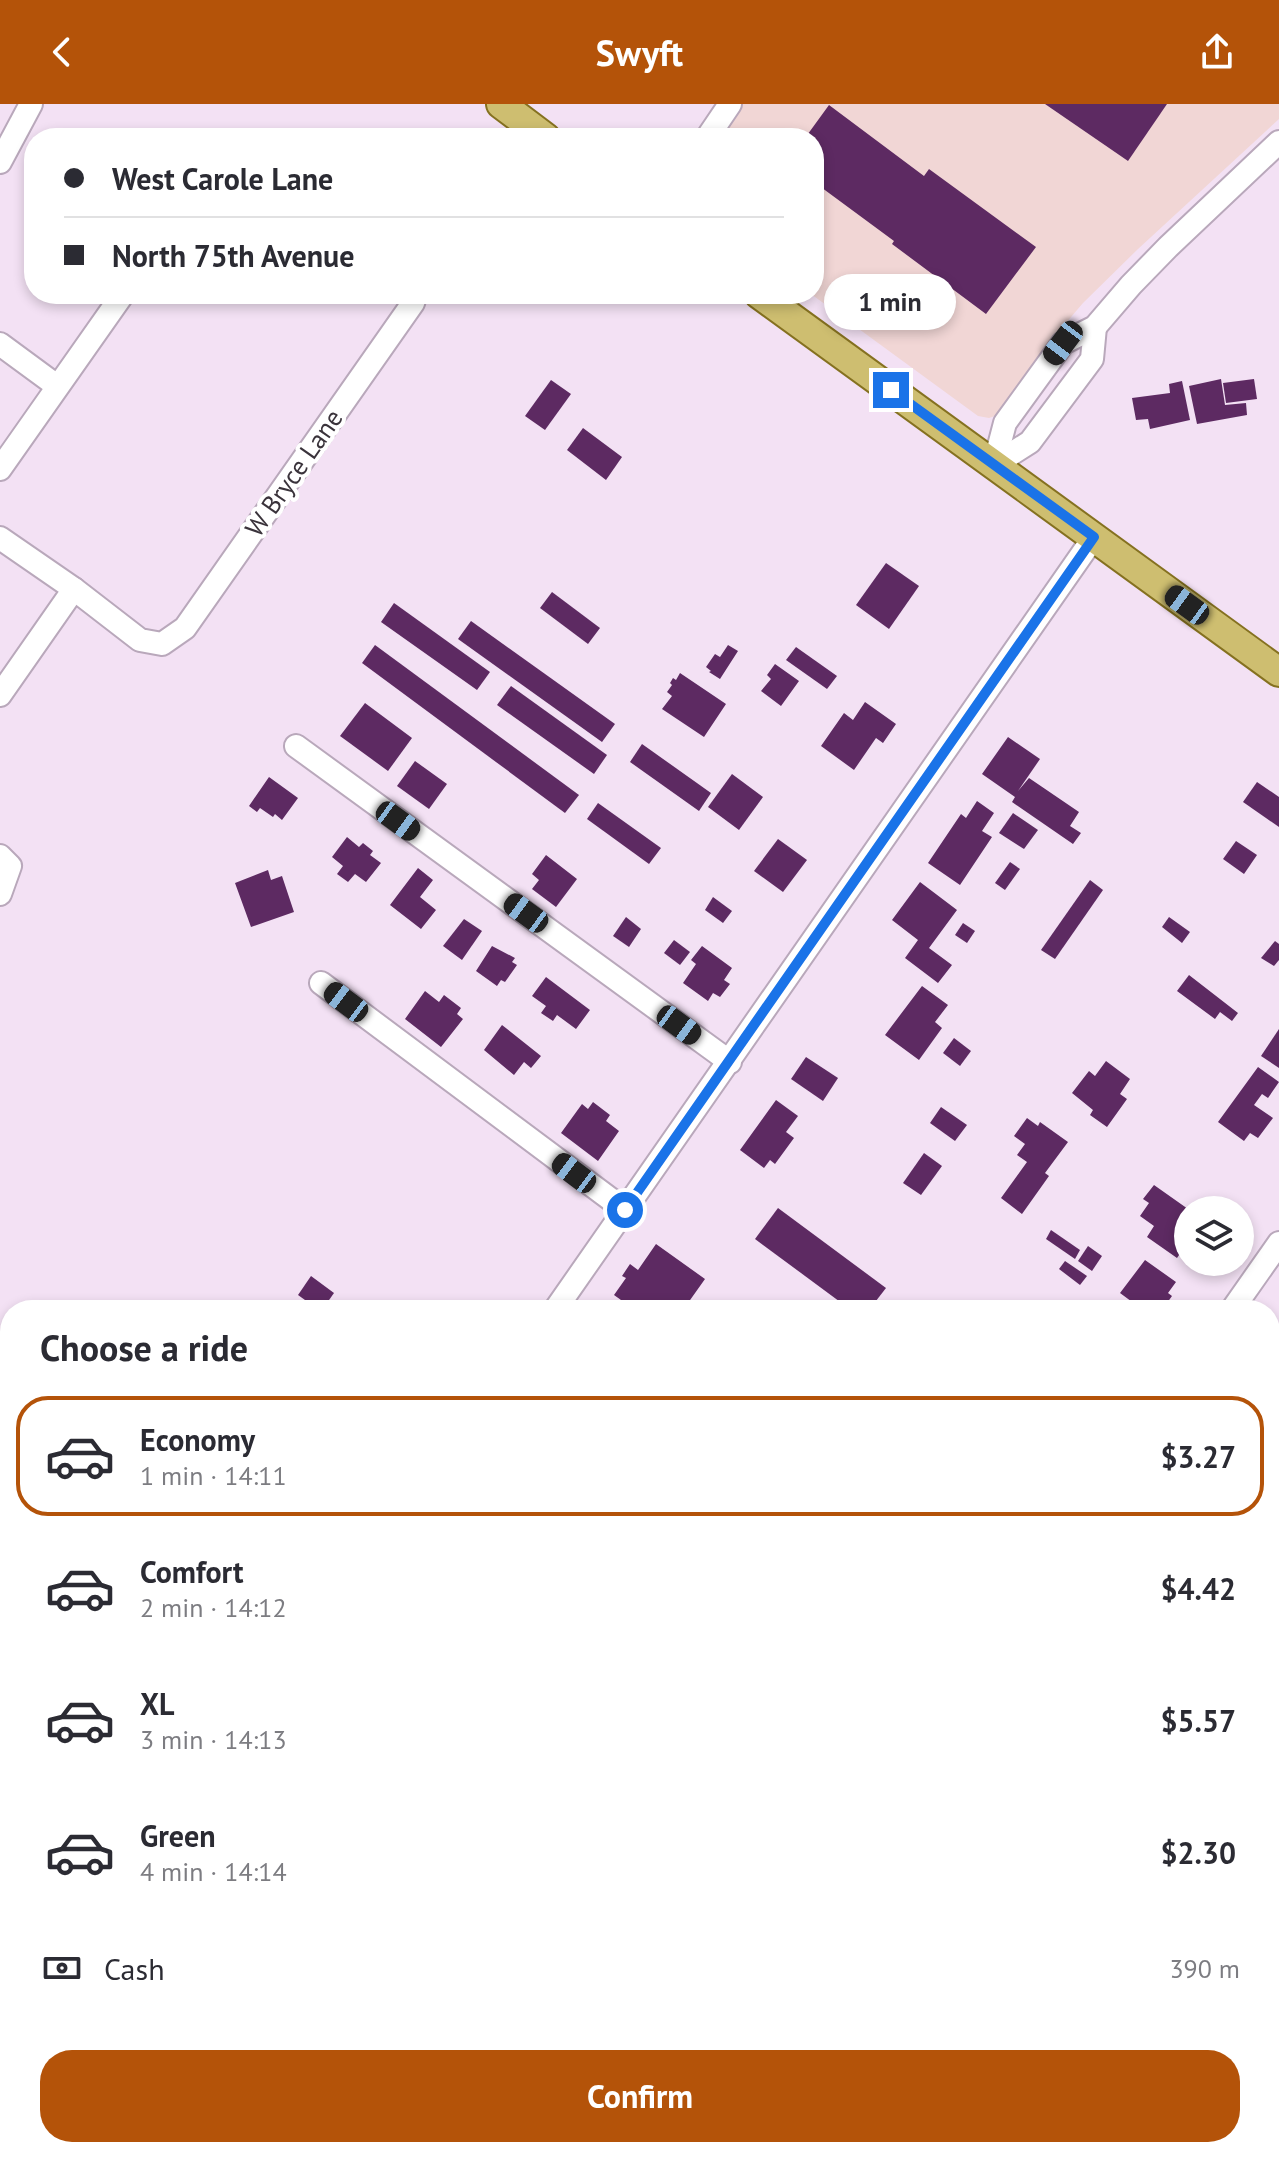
<!DOCTYPE html>
<html lang="en">
<head>
<meta charset="utf-8">
<style>
	:root { --surface:#fff; --page:#f2f2f3; --text:#2b2b33; --muted:#7c7c81; --line:#e1e1e2; --accent:#b45309 }
	body { margin:0; font-family:"PT Sans",sans-serif; background:var(--page); color:var(--text); height:100vh; display:flex; flex-direction:column; font-size:30px; white-space:nowrap }
	* { box-sizing:border-box; margin:0 }
	p { font-size:26px; color:var(--muted) }
	.icon { flex:none; width:44px; height:44px; fill:none; stroke:currentColor; stroke-width:2; stroke-linecap:round; stroke-linejoin:round }
	.map { position:relative; flex:1; overflow:hidden }
	.panel { position:absolute; left:0px; top:1196px; width:1280px; height:858px; display:flex; flex-direction:column; background:var(--surface); border-radius:32px 32px 0 0; box-shadow:0 4px 12px #0003 }
	.panel>* { flex:none }
	.hud { position:absolute; left:24px; top:24px; width:800px; height:176px; border-radius:32px; box-shadow:0 4px 12px #0003; display:grid; align-content:center; height:176px; padding:0 40px; background:var(--surface) }
	.controls { position:absolute; left:1174px; top:1092px; display:grid; gap:16px }
	.controls a { display:grid; place-items:center; width:80px; height:80px; border-radius:50%; background:var(--surface); box-shadow:0 4px 12px #0003; font-size:40px }
	.end { position:absolute; width:36px; height:36px; margin:-18px; border:10px solid #1a73e8; background:#fff; box-shadow:0 0 0 4px #fff }
	.from { border-radius:50% }
	.bubble { position:absolute; height:56px; border-radius:28px; background:var(--surface); box-shadow:0 4px 12px #0003; font-size:26px; font-weight:700; line-height:56px; text-align:center }
	.car { position:absolute; width:24px; height:48px; margin:-24px -12px; border-radius:10px; box-shadow:0 0 6px 2px #0007; background:linear-gradient(#222 24%,#8ab4d8 0 40%,#222 0 76%,#8ab4d8 0 86%,#222 0) }
	.hud b { display:flex; align-items:center; gap:28px; height:76px; font-size:30px }
	.hud b+b { border-top:2px solid var(--line) }
	.hud i { width:20px; height:20px; background:var(--text) }
	ul { padding:0; list-style:none }
	li { display:flex; align-items:center; gap:24px; height:120px; margin:0 16px 12px; padding:0 24px; border:4px solid transparent; border-radius:32px }
	li div { flex:1 }
	li b { display:block; font-size:30px }
	li em { font-style:normal; font-weight:700 }
	li.selected { border-color:var(--accent) }
	li>.icon { width:72px; height:72px; stroke-width:1.5 }
	h2 { padding:0 40px; font-size:36px; line-height:96px }
	.pay { display:flex; align-items:center; gap:20px; height:88px; padding:0 40px; font-size:30px }
	.pay p { margin-inline-start:auto }
	.button { display:flex; gap:16px; margin-top:auto; padding:16px 40px }
	.button a { flex:1; height:92px; border-radius:32px; background:var(--accent); color:#fff; font-size:32px; font-weight:700; line-height:92px; text-align:center }
	header { display:flex; justify-content:space-between; align-items:center; height:104px; padding:0 40px; background:var(--accent); color:#fff; font-size:36px; font-weight:700 }
	.map>svg:first-child { display:block }
</style>
</head>
<body>
<header><svg class="icon" aria-label="back" viewBox="0 0 24 24"><path d="M15 5l-7 7 7 7"/></svg>Swyft<svg class="icon" aria-label="share" viewBox="0 0 24 24"><path d="M12 15V3M7 8l5-5 5 5M5 13v7h14v-7"/></svg></header>
<div class="map">
<svg width="1279" height="2053" viewBox="0 0 1279 2053">
	<rect width="100%" height="100%" fill="#f3e1f4"/>
	<polygon fill="#f1d6d5" points="741,0 1279,0 1279,15 1138,145 1083,199 1054,233 1007,300 998,311 989,314 978,312 811,190 814,190 814,34 718,34"/>
	<g fill="#5d2a62">
		<polygon points="1045,0 1167,0 1128,57"/>
		<polygon points="829,1 924,72 929,65 1036,143 986,210 892,140 894,137 814,78 814,34 805,34"/>
		<polygon points="1221,275 1225,301 1246,299 1247,311 1197,320 1189,282"/>
		<polygon points="1254,275 1257,295 1226,299 1223,279"/>
		<polygon points="551,276 571,290 545,326 525,312"/>
		<polygon points="1182,277 1190,316 1150,325 1148,315 1136,316 1132,294 1170,289 1169,280"/>
		<polygon points="583,324 622,353 606,376 567,346"/>
		<polygon points="886,459 919,482 889,525 856,501"/>
		<polygon points="552,488 600,524 588,540 540,504"/>
		<polygon points="394,499 490,568 477,586 381,518"/>
		<polygon points="471,517 615,620 602,638 458,535"/>
		<polygon points="375,541 579,691 565,709 362,559"/>
		<polygon points="728,541 738,547 720,575 709,568 711,567 706,563 715,550 720,553"/>
		<polygon points="796,543 837,572 827,585 786,556"/>
		<polygon points="775,560 799,577 781,602 761,587 771,575 767,571"/>
		<polygon points="680,569 726,600 704,633 662,605 672,592 667,588 672,581 670,579 673,574 676,576"/>
		<polygon points="511,582 607,651 594,670 497,601"/>
		<polygon points="865,598 896,620 883,639 876,634 854,666 821,642 844,609 853,616"/>
		<polygon points="365,599 412,634 388,667 340,632"/>
		<polygon points="1008,633 1040,655 1018,687 1029,674 1079,708 1070,722 1081,729 1073,740 1012,698 1015,693 982,670"/>
		<polygon points="642,640 711,689 699,707 630,658"/>
		<polygon points="415,657 447,680 429,705 397,682"/>
		<polygon points="732,670 763,693 739,726 708,703"/>
		<polygon points="269,673 298,694 282,716 275,710 273,713 260,704 257,708 249,702"/>
		<polygon points="1257,678 1279,693 1279,723 1243,698"/>
		<polygon points="977,697 994,709 982,727 992,733 960,781 928,759 961,710 966,714"/>
		<polygon points="598,699 661,744 649,760 587,715"/>
		<polygon points="1013,709 1038,726 1024,745 999,729"/>
		<polygon points="347,733 359,743 363,739 373,747 370,751 381,759 366,778 355,770 348,778 337,770 343,762 332,753"/>
		<polygon points="778,735 807,756 783,788 754,767"/>
		<polygon points="1236,737 1257,751 1244,770 1223,755"/>
		<polygon points="546,751 577,775 556,803 532,785 539,776 532,770"/>
		<polygon points="1010,758 1020,765 1005,786 995,779"/>
		<polygon points="418,764 433,776 420,793 436,806 421,825 390,801"/>
		<polygon points="268,766 271,776 282,772 294,808 251,823 235,779"/>
		<polygon points="1090,776 1103,786 1055,855 1041,846"/>
		<polygon points="920,778 957,806 929,844 952,861 938,879 905,854 918,836 892,816"/>
		<polygon points="713,793 732,807 723,819 705,806"/>
		<polygon points="626,813 641,825 629,843 613,832"/>
		<polygon points="1169,813 1190,828 1182,839 1162,823"/>
		<polygon points="464,815 482,827 462,856 443,842"/>
		<polygon points="963,819 975,827 967,839 955,831"/>
		<polygon points="674,836 690,848 680,861 664,849"/>
		<polygon points="1275,837 1279,840 1279,856 1274,862 1261,854"/>
		<polygon points="492,842 515,854 512,858 517,861 505,878 501,876 497,882 476,867"/>
		<polygon points="702,842 732,864 724,876 730,880 720,893 713,889 708,897 683,879 696,860 691,856"/>
		<polygon points="1189,871 1238,909 1232,917 1220,908 1215,915 1177,887"/>
		<polygon points="546,873 590,906 576,925 557,911 553,917 541,909 546,902 532,892"/>
		<polygon points="922,882 948,901 935,918 942,924 919,956 885,931"/>
		<polygon points="425,887 439,898 444,891 461,904 457,910 463,915 441,943 405,915"/>
		<polygon points="502,921 541,952 531,964 524,958 514,971 484,946"/>
		<polygon points="1279,925 1279,964 1261,952"/>
		<polygon points="954,934 971,947 960,962 943,949"/>
		<polygon points="806,953 838,974 823,997 791,975"/>
		<polygon points="1106,957 1130,975 1120,990 1127,995 1107,1023 1090,1011 1093,1006 1072,989 1089,967 1095,972"/>
		<polygon points="1258,963 1279,978 1268,994 1262,990 1254,1001 1273,1014 1258,1034 1250,1029 1244,1037 1218,1018"/>
		<polygon points="776,996 798,1012 786,1028 794,1034 775,1060 770,1056 764,1064 740,1046"/>
		<polygon points="593,998 610,1011 606,1017 619,1027 598,1057 561,1029 582,1000 588,1005"/>
		<polygon points="941,1003 967,1021 955,1037 930,1019"/>
		<polygon points="1027,1014 1038,1022 1040,1018 1068,1038 1045,1069 1049,1072 1022,1110 1001,1094 1027,1058 1017,1051 1025,1040 1014,1032"/>
		<polygon points="924,1049 942,1062 921,1091 903,1079"/>
		<polygon points="1154,1081 1188,1105 1188,1138 1177,1154 1147,1133 1154,1122 1140,1112 1149,1099 1143,1095"/>
		<polygon points="778,1104 886,1184 869,1206 851,1206 755,1135"/>
		<polygon points="1051,1126 1080,1146 1075,1155 1046,1135"/>
		<polygon points="656,1140 705,1175 683,1206 635,1206 614,1191 626,1174 622,1172 630,1160 638,1166"/>
		<polygon points="1088,1142 1102,1152 1092,1167 1078,1157"/>
		<polygon points="1145,1156 1176,1178 1168,1189 1172,1192 1162,1206 1143,1206 1120,1189"/>
		<polygon points="1065,1157 1087,1172 1080,1181 1059,1165"/>
		<polygon points="311,1172 334,1189 322,1206 319,1206 298,1191"/>
		<polygon points="1279,1248 1279,1289 1270,1283 1270,1260"/>
		<polygon points="1270,1306 1279,1312 1279,1335 1273,1343 1270,1341"/>
		<polygon points="1270,1521 1279,1525 1279,1573 1270,1569"/>
		<polygon points="1270,1588 1279,1590 1279,1641 1270,1638"/>
		<polygon points="1270,1651 1279,1653 1279,1666 1271,1700"/>
		<polygon points="10,1781 10,1827 0,1820 0,1794"/>
		<polygon points="0,1864 10,1871 10,1888 0,1902"/>
		<polygon points="852,2044 954,2044 948,2053 845,2053"/>
		<polygon points="1091,2044 1100,2049 1104,2044 1192,2044 1185,2053 1085,2053"/>
	</g>
	<g fill="none" stroke-linecap="round" stroke-linejoin="round">
		<g stroke="#b9a8bb" stroke-width="26">
			<g id="minor">
				<polyline points="707,34 730,0"/>
				<polyline points="0,58 31,0"/>
				<polyline points="0,240 57,282"/>
				<polyline points="994,361 1005,319 1063,239 1095,223 1131,181 1168,143 1279,38"/>
				<polyline points="994,361 1030,338 1092,255 1095,223"/>
				<polyline points="0,365 123,190"/>
				<polyline points="0,434 74,485 140,536 162,540 185,524 413,199 416,190"/>
				<polyline points="0,591 74,485"/>
				<polyline points="296,642 730,958"/>
				<polyline points="0,752 10,762 0,790"/>
				<polyline points="321,879 625,1106"/>
				<polyline points="555,1206 1094,433"/>
				<polyline points="1232,1206 1279,1139"/>
				<polyline points="1270,1427 1279,1411"/>
				<polyline points="1270,1912 1279,1918"/>
				<polyline points="0,1994 10,1980"/>
				<polyline points="498,2044 511,2053"/>
				<polyline points="638,2053 644,2044"/>
			</g>
		</g>
		<g stroke="#857120" stroke-width="32">
			<g id="major">
				<polyline points="501,0 546,34"/>
				<polyline points="759,190 1279,568"/>
			</g>
		</g>
		<use href="#minor" stroke="#fff" stroke-width="22"/>
		<use href="#major" stroke="#cebe70" stroke-width="28"/>
	</g>
	<g fill="none" stroke-linecap="round" stroke-linejoin="round">
		<polyline stroke="#1a73e8" stroke-width="10" points="625,1106 1094,433 891,286"/>
	</g>
	<g text-anchor="middle" stroke-width="8" stroke-linejoin="round" paint-order="stroke">
		<g font-size="26" fill="#3a333b" stroke="#fff">
			<text transform="translate(294 369) rotate(-55)" y="9">W Bryce Lane</text>
		</g>
	</g>
</svg>
<div class="controls">
<a><svg class="icon" aria-label="layers" viewBox="0 0 24 24"><path d="M12 4l9 5-9 5-9-5zM3 14l9 5 9-5"/></svg></a>
</div>
<i class="end from" style="left:625px;top:1106px"></i>
<i class="end" style="left:891px;top:286px"></i>
<div class="bubble" style="left:824px;top:170px;width:132px">1 min</div>
<i class="car" style="left:1063px;top:239px;rotate:217deg"></i>
<i class="car" style="left:1187px;top:501px;rotate:306deg"></i>
<i class="car" style="left:398px;top:717px;rotate:126deg"></i>
<i class="car" style="left:526px;top:809px;rotate:306deg"></i>
<i class="car" style="left:346px;top:898px;rotate:307deg"></i>
<i class="car" style="left:679px;top:921px;rotate:126deg"></i>
<i class="car" style="left:574px;top:1069px;rotate:307deg"></i>
<div class="hud">
<b><i class="from"></i>West Carole Lane</b>
<b><i></i>North 75th Avenue</b>
</div>
<section class="panel">
<h2>Choose a ride</h2>
<ul>
<li class="selected"><svg class="icon" aria-label="car" viewBox="0 0 24 24"><path d="M5 17H2v-5l4-1 3-4h7l3 4 3 1v5h-3M9 17h6M6 11h13"/><circle cx="7" cy="17" r="2"/><circle cx="17" cy="17" r="2"/></svg><div><b>Economy</b><p>1 min · 14:11</p></div><em>$3.27</em></li>
<li><svg class="icon" aria-label="car" viewBox="0 0 24 24"><path d="M5 17H2v-5l4-1 3-4h7l3 4 3 1v5h-3M9 17h6M6 11h13"/><circle cx="7" cy="17" r="2"/><circle cx="17" cy="17" r="2"/></svg><div><b>Comfort</b><p>2 min · 14:12</p></div><em>$4.42</em></li>
<li><svg class="icon" aria-label="car" viewBox="0 0 24 24"><path d="M5 17H2v-5l4-1 3-4h7l3 4 3 1v5h-3M9 17h6M6 11h13"/><circle cx="7" cy="17" r="2"/><circle cx="17" cy="17" r="2"/></svg><div><b>XL</b><p>3 min · 14:13</p></div><em>$5.57</em></li>
<li><svg class="icon" aria-label="car" viewBox="0 0 24 24"><path d="M5 17H2v-5l4-1 3-4h7l3 4 3 1v5h-3M9 17h6M6 11h13"/><circle cx="7" cy="17" r="2"/><circle cx="17" cy="17" r="2"/></svg><div><b>Green</b><p>4 min · 14:14</p></div><em>$2.30</em></li>
</ul>
<div class="pay"><svg class="icon" aria-label="cash" viewBox="0 0 24 24"><path d="M3 7h18v10H3z"/><circle cx="12" cy="12" r="2"/></svg>Cash<p>390 m</p></div>
<div class="button"><a>Confirm</a></div>
</section>
</div>
</body>
</html>
